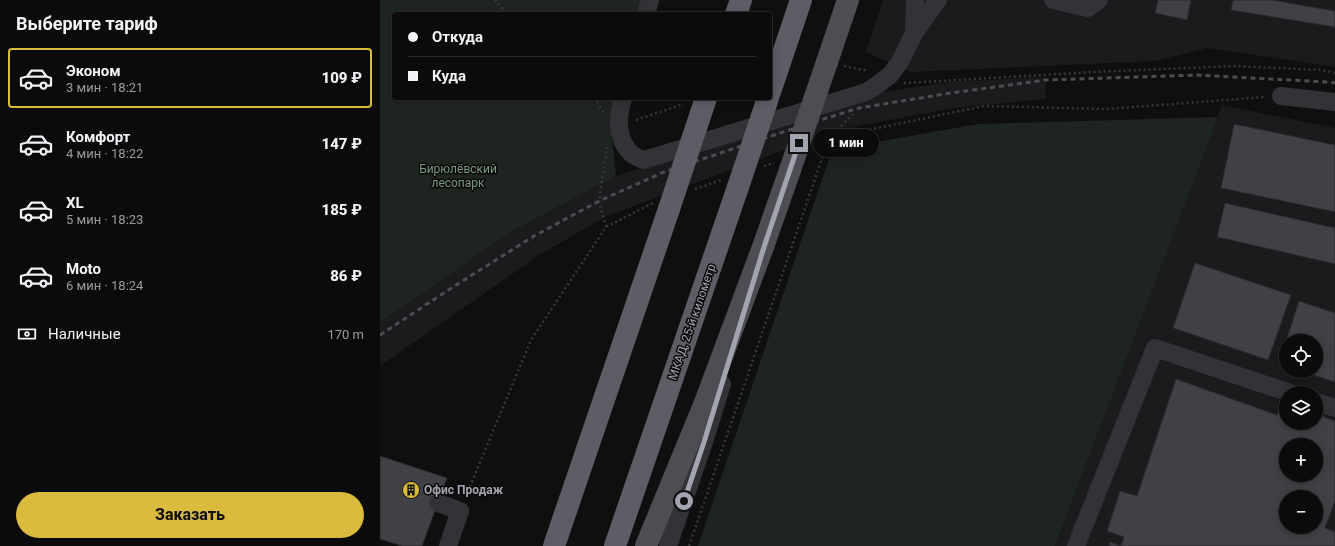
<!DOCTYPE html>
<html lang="ru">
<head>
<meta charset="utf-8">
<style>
	:root { --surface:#0b0b0c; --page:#141415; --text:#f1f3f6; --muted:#9a9b9d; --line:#2b2b2d; --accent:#dabb3d }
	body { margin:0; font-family:Roboto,sans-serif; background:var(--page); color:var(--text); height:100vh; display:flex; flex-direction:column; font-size:15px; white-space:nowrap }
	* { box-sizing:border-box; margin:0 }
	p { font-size:13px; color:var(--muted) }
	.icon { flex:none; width:22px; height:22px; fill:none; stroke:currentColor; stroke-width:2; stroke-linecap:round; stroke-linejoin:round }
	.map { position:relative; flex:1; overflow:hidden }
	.side { display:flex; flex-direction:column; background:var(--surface); width:380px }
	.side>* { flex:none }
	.guide { position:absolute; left:12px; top:12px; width:380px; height:88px; border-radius:4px; box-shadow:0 2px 10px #0003,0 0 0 1px var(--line); display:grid; align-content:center; height:88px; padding:0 16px; background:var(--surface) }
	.fabs { position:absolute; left:899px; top:334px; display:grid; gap:8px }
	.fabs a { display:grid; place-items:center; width:44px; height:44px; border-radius:50%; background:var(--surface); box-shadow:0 2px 10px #0003,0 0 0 1px var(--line); font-size:20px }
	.end { position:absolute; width:18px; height:18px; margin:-9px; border:5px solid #a2a4af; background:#111; box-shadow:0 0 0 2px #111 }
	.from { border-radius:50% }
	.bubble { position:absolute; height:28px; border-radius:14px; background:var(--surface); box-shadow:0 2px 10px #0003,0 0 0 1px var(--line); font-size:13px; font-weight:800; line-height:28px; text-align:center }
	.guide b { display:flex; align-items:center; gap:14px; height:38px; font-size:15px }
	.guide b+b { border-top:1px solid var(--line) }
	.guide i { width:10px; height:10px; background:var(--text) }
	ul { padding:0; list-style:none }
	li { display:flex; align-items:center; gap:12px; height:60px; margin:0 8px 6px; padding:0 8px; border:2px solid transparent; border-radius:4px }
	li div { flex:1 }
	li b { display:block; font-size:15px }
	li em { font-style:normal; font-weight:800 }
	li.on { border-color:var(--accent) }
	li>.icon { width:36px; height:36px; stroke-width:1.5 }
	h2 { padding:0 16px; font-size:18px; line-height:48px }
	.pay { display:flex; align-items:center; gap:10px; height:44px; padding:0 16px; font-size:15px }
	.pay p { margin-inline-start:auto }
	.primary-button { display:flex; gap:8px; margin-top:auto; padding:8px 16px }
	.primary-button a { flex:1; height:46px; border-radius:24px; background:var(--accent); color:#111; font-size:16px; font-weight:800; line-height:46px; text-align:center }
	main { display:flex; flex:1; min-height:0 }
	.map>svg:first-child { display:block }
</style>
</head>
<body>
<main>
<section class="side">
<h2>Выберите тариф</h2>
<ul>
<li class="on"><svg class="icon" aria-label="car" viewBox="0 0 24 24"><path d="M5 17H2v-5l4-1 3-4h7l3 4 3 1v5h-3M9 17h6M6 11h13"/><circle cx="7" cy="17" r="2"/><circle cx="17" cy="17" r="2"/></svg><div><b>Эконом</b><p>3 мин · 18:21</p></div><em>109 ₽</em></li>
<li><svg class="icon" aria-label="car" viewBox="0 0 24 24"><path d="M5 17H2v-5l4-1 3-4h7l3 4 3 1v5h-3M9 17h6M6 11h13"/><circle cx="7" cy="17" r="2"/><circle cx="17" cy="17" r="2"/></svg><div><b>Комфорт</b><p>4 мин · 18:22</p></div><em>147 ₽</em></li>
<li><svg class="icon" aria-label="car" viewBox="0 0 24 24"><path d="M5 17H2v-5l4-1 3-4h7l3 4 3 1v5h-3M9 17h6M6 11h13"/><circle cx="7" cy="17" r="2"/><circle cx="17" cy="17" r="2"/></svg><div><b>XL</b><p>5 мин · 18:23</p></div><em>185 ₽</em></li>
<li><svg class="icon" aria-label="car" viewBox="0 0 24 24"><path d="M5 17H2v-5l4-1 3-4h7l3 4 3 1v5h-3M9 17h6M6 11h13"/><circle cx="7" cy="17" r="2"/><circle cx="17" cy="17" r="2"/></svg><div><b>Moto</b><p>6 мин · 18:24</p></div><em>86 ₽</em></li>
</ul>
<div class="pay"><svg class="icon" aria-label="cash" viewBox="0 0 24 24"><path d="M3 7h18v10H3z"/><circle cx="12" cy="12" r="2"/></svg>Наличные<p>170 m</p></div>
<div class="primary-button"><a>Заказать</a></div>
</section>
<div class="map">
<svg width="955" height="546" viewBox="0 0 955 546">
	<rect width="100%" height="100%" fill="#0f0f10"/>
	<g fill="#1b1b1d" fill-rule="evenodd">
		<polygon points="503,0 955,0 955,67 827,48 775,61 531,72 486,52"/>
		<polygon points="665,77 666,99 575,108 482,125 420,144 227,216 161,254 0,366 0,323 131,232 236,176 490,94 568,82"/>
		<path d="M 842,105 L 955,128 L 955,546 L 675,546 ZM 906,341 L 936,341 L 936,371 L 906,371 ZM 906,393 L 936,393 L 936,423 L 906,423 ZM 906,445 L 936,445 L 936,475 L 906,475 ZM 906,497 L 936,497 L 936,527 L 906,527 Z"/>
	</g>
	<g fill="#1e241f">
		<polygon points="0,0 264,0 260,14 14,14 14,98 237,98 230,122 236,176 131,232 0,323"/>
		<polygon points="838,117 675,546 318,546 452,150 598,124"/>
	</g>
	<g fill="#414145" stroke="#2a292c" fill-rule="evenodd">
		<polygon points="778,0 811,0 807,20 775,13"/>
		<polygon points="853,0 892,0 955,11 955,27 851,10"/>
		<polygon points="854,124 955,145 955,212 841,188"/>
		<polygon points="845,203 955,228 955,264 837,237"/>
		<polygon points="815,263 911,295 888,360 793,328"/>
		<polygon points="919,301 955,313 955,382 921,371 936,371 936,341 906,341"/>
		<polygon points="906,342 906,366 899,364"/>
		<path d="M 796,379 L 897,415 L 902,401 L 906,403 L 906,423 L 936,423 L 936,414 L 955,421 L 955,501 L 945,528 L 955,532 L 955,546 L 729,546 L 730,542 L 741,546 L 744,537 L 727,531 L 740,491 L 757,496 ZM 906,445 L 936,445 L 936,475 L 906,475 ZM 906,497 L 936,497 L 936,527 L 906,527 Z"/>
		<polygon points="0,456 67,478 42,546 22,546 0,539"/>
	</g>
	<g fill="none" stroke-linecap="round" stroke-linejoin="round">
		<g stroke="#37373c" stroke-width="2.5" stroke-dasharray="2 3" stroke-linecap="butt">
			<polyline points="115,0 127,14"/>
			<polyline points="464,66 488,71"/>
			<polyline points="524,83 714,72 854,66 942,70 955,73"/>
			<polyline points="214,98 224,113"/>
			<polyline points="473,114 449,138 604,106 726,109 886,97"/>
			<polyline points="256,120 304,104"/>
			<polyline points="439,143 449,138"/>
			<polyline points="384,166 394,163"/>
			<polyline points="315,189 341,180"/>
			<polyline points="226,227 219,201 227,147"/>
			<polyline points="86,496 151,340 226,227 273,203"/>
			<polyline points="309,546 449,138"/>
		</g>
		<g stroke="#333337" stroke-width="18">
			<polyline points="673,0 708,8 719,0"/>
			<polyline points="266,14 270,0"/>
			<polyline points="534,33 535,0"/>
			<polyline points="901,96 955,102"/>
			<path d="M 243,98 C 237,117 236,141 253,155 C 256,157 260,159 264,160 L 486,92 L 497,85 L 510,75 L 520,62 L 534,33 L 558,0"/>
			<polyline points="936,402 955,408"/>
			<polyline points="58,503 80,511 68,546"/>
			<polyline points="288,546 324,442 342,384"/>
			<polyline points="696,546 775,348 910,393"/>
		</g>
		<g stroke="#4d4d53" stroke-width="22">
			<polyline points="447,62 468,0"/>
			<polyline points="266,546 324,405 383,247 410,170"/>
		</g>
		<g stroke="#5d5e65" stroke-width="22">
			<polyline points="356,14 361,0"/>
			<polyline points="390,92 421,0"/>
			<polyline points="174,546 289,209"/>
			<polyline points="235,546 358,187"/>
		</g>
		<polyline stroke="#4c4c51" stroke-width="3" stroke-dasharray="5 4" stroke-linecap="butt" points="0,335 73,287 154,236 219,201 284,172 418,127 479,108 571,93 666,80 817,75 946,82 955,83"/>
		<polyline stroke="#4d4d53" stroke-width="22" points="410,170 447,62"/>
		<g stroke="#5d5e65" stroke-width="22">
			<polyline points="358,187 388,98"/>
			<polyline points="289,209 326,98"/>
		</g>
	</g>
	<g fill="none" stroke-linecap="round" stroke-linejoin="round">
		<polyline stroke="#a2a4af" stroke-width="5" points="304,501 324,442 384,247 419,143"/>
	</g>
	<defs>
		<g id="building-disc" transform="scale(0.9)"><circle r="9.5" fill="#dabb3d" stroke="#0a0a0b"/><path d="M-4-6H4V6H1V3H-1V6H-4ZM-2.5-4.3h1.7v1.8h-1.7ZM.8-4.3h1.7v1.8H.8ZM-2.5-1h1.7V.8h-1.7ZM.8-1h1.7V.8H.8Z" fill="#111"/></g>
	</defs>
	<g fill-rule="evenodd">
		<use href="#building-disc" x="31" y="490"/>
	</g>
	<g text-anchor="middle" stroke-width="3" stroke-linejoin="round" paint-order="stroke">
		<g font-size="12" fill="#7b9881" stroke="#0a0a0b">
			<text x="78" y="173">Бирюлёвский<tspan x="78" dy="14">лесопарк</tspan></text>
		</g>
		<g font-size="12" fill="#a2a4af" stroke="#0a0a0b">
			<text transform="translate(312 322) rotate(-71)" y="4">МКАД, 25-й километр</text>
		</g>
		<g font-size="12" font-weight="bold" fill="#a2a4af" stroke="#0a0a0b" text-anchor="start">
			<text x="44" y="494">Офис Продаж</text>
		</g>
	</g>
</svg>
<div class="fabs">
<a><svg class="icon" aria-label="locate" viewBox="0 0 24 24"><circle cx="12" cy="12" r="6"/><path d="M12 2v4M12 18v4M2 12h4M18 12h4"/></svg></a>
<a><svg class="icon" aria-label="layers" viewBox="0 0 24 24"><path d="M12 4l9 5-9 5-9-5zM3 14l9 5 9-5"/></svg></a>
<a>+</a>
<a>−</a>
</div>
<i class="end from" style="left:304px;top:501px"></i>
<i class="end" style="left:419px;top:143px"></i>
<div class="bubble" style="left:433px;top:129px;width:66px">1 мин</div>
<div class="guide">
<b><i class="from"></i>Откуда</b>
<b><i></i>Куда</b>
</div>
</div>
</main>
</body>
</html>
